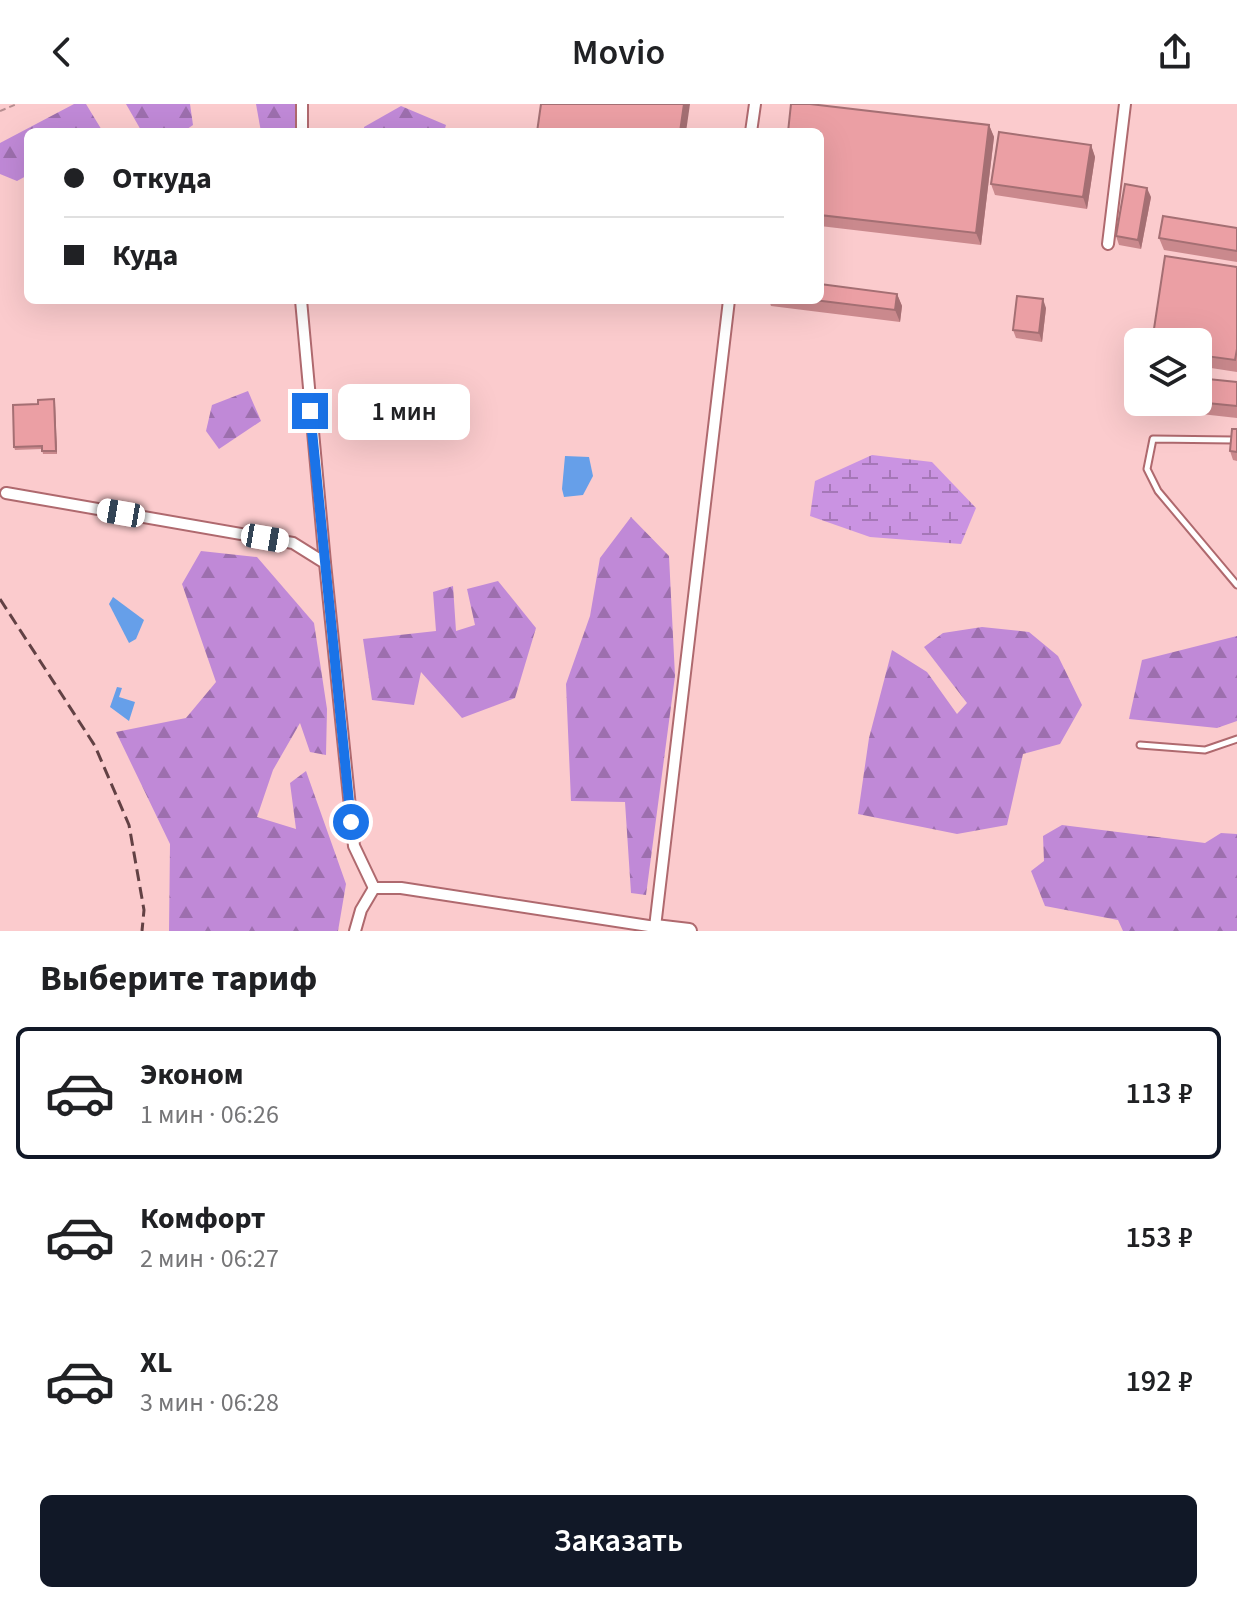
<!DOCTYPE html>
<html lang="ru">
<head>
<meta charset="utf-8">
<style>
	:root { --surface:#fff; --page:#f2f2f2; --text:#202124; --muted:#757577; --line:#e0e0e0; --accent:#111827 }
	body { margin:0; font-family:"Source Sans 3",sans-serif; background:var(--page); color:var(--text); height:100vh; display:flex; flex-direction:column; font-size:30px; white-space:nowrap }
	* { box-sizing:border-box; margin:0 }
	p { font-size:26px; color:var(--muted) }
	.icon { flex:none; width:44px; height:44px; fill:none; stroke:currentColor; stroke-width:2; stroke-linecap:round; stroke-linejoin:round }
	.map { position:relative; height:827px; overflow:hidden }
	.details { display:flex; flex-direction:column; background:var(--surface); flex:1 }
	.details>* { flex:none }
	.top-card { position:absolute; left:24px; top:24px; width:800px; height:176px; border-radius:12px; box-shadow:0 8px 32px #0002; display:grid; align-content:center; height:176px; padding:0 40px; background:var(--surface) }
	.tools { position:absolute; left:1124px; top:224px; display:grid; gap:16px }
	.tools a { display:grid; place-items:center; width:88px; height:88px; border-radius:12px; background:var(--surface); box-shadow:0 8px 32px #0002; font-size:40px }
	.end { position:absolute; width:36px; height:36px; margin:-18px; border:10px solid #1a73e8; background:#fff; box-shadow:0 0 0 4px #fff }
	.from { border-radius:50% }
	.bubble { position:absolute; height:56px; border-radius:12px; background:var(--surface); box-shadow:0 8px 32px #0002; font-size:26px; font-weight:600; line-height:56px; text-align:center }
	.car { position:absolute; width:24px; height:48px; margin:-24px -12px; border-radius:10px; box-shadow:0 0 6px 2px #0007; background:linear-gradient(#fff 24%,#345 0 40%,#fff 0 76%,#345 0 86%,#fff 0) }
	.top-card b { display:flex; align-items:center; gap:28px; height:76px; font-size:30px }
	.top-card b+b { border-top:2px solid var(--line) }
	.top-card i { width:20px; height:20px; background:var(--text) }
	ul { padding:0; list-style:none }
	li { display:flex; align-items:center; gap:24px; height:132px; margin:0 16px 12px; padding:0 24px; border:4px solid transparent; border-radius:12px }
	li div { flex:1 }
	li b { display:block; font-size:30px }
	li em { font-style:normal; font-weight:600 }
	li.selected { border-color:var(--accent) }
	li>.icon { width:72px; height:72px; stroke-width:1.5 }
	h2 { padding:0 40px; font-size:36px; line-height:96px }
	.primary-button { display:flex; gap:16px; margin-top:auto; padding:16px 40px }
	.primary-button a { flex:1; height:92px; border-radius:12px; background:var(--accent); color:#fff; font-size:32px; font-weight:600; line-height:92px; text-align:center }
	header { display:flex; justify-content:space-between; align-items:center; height:104px; padding:0 40px; background:var(--surface); font-size:36px; font-weight:600 }
	.map>svg:first-child { display:block }
</style>
</head>
<body>
<header><svg class="icon" aria-label="back" viewBox="0 0 24 24"><path d="M15 5l-7 7 7 7"/></svg>Movio<svg class="icon" aria-label="share" viewBox="0 0 24 24"><path d="M12 15V3M7 8l5-5 5 5M5 13v7h14v-7"/></svg></header>
<div class="map">
<svg width="1237" height="827" viewBox="0 0 1237 827">
	<defs>
		<pattern id="forest-firs" width="22" height="20" patternUnits="userSpaceOnUse" patternTransform="scale(2)"><rect width="22" height="20" fill="#c089d7"/><path d="M5 1l3.5 6h-7zM16 11l3.5 6h-7z" fill="#9d6fae"/></pattern>
		<pattern id="wetland-marsh" width="20" height="14" patternUnits="userSpaceOnUse" patternTransform="scale(2)"><rect width="20" height="14" fill="#ca93e2"/><path d="M1 5h8M5 5V1M11 12h8M15 12V8" fill="none" stroke="#a577b7"/></pattern>
	</defs>
	<rect width="100%" height="100%" fill="#fbcbcd"/>
	<g fill="url(#forest-firs)">
		<polygon points="74,0 86,0 103,28 28,28 28,71 17,77 0,70 0,39"/>
		<polygon points="126,0 190,0 193,21 183,28 142,28"/>
		<polygon points="256,0 299,0 301,28 261,28"/>
		<polygon points="401,2 446,21 444,28 364,28 364,23"/>
		<polygon points="248,287 261,317 219,345 206,327 212,301"/>
		<polygon points="631,413 669,452 675,572 646,791 631,789 625,698 571,697 566,580 590,512 600,454"/>
		<polygon points="201,447 257,453 314,519 327,605 326,651 310,648 300,619 273,666 257,713 296,725 290,679 306,667 346,780 338,827 169,827 170,740 116,628 186,614 216,578 182,480"/>
		<polygon points="498,477 536,524 515,594 462,614 421,568 414,601 372,596 363,535 436,527 433,488 453,482 456,527 475,521 467,485"/>
		<polygon points="982,523 1029,528 1058,552 1082,601 1060,640 1023,650 1007,721 957,730 858,710 869,634 892,546 927,568 957,610 967,599 924,543 943,529"/>
		<polygon points="1237,532 1237,617 1217,624 1129,615 1142,556"/>
		<polygon points="1062,721 1205,739 1221,729 1237,730 1237,827 1123,827 1118,816 1045,802 1031,767 1044,757 1043,732"/>
	</g>
	<polygon fill="url(#wetland-marsh)" points="872,351 932,358 976,404 961,440 870,433 810,412 815,377"/>
	<g fill="#669fe9">
		<polygon points="565,352 589,353 593,372 583,391 564,393 562,385"/>
		<polygon points="113,493 144,516 136,535 129,539 109,500"/>
		<polygon points="117,583 122,584 119,593 135,598 129,617 110,603"/>
	</g>
	<g fill="none" stroke-linecap="round" stroke-linejoin="round">
		<g stroke="#af696e" stroke-width="9">
			<g id="lane">
				<polyline points="1233,336 1153,335 1147,365 1158,387 1237,481"/>
				<polyline points="1140,641 1205,646 1237,635"/>
			</g>
		</g>
		<g stroke="#af696e" stroke-width="14">
			<g id="street">
				<polyline points="302,28 302,0"/>
				<polyline points="751,28 755,0"/>
				<polyline points="1108,140 1125,0"/>
				<polyline points="301,196 325,459"/>
				<polyline points="6,389 293,439 325,459 354,742 374,784"/>
				<polyline points="355,827 361,806 374,784 401,784 655,823 729,196"/>
			</g>
		</g>
		<g stroke="#af696e" stroke-width="18">
			<polyline id="secondary" points="655,823 689,827"/>
		</g>
		<polyline stroke="#b68d8f" stroke-width="2" stroke-dasharray="6 4" stroke-linecap="butt" points="0,7 17,0"/>
		<use href="#lane" stroke="#fff" stroke-width="5"/>
		<use href="#street" stroke="#fff" stroke-width="10"/>
		<use href="#secondary" stroke="#fff" stroke-width="14"/>
		<polyline stroke="#624144" stroke-width="3" stroke-dasharray="12 6" stroke-linecap="butt" points="0,495 95,642 129,721 144,806 142,827"/>
	</g>
	<g fill="#ca898d">
		<polygon points="816,1 989,21 994,33 981,141 820,122 820,28"/>
		<polygon points="1091,41 1095,53 1087,105 995,91 991,80"/>
		<polygon points="1151,93 1141,145 1119,141 1116,132"/>
		<polygon points="1237,124 1237,158 1164,146 1159,134"/>
		<polygon points="1237,163 1237,268 1198,262 1198,238"/>
		<polygon points="897,190 902,202 900,218 771,202 769,196 820,196"/>
		<polygon points="1046,204 1042,238 1016,234 1013,226"/>
		<polygon points="1237,278 1237,314 1165,306 1163,298 1198,298"/>
		<polygon points="54,295 57,350 43,350 42,345 15,346 14,343 38,300"/>
		<polygon points="1237,325 1237,357 1233,356 1230,347"/>
	</g>
	<g fill="#a46f73">
		<polygon points="684,0 690,0 686,28 680,28"/>
		<polygon points="989,21 994,33 981,141 976,129"/>
		<polygon points="1091,41 1095,53 1087,105 1083,93"/>
		<polygon points="1147,84 1151,93 1141,145 1138,136"/>
		<polygon points="897,190 902,202 900,218 895,206"/>
		<polygon points="1043,195 1046,204 1042,238 1039,229"/>
		<polygon points="54,295 55,298 57,350 56,347"/>
	</g>
	<g fill="#eb9fa4" stroke="#a46f73" stroke-width="2">
		<polygon points="541,0 684,0 680,28 537,28"/>
		<polygon points="791,0 810,0 989,21 976,129 820,111 820,28 788,28"/>
		<polygon points="999,28 1091,41 1083,93 991,80"/>
		<polygon points="1125,80 1147,84 1138,136 1116,132"/>
		<polygon points="1163,112 1237,124 1237,147 1159,134"/>
		<polygon points="1165,152 1237,163 1237,245 1235,256 1198,251 1198,238 1152,238"/>
		<polygon points="820,180 897,190 895,206 814,196 820,196"/>
		<polygon points="1017,192 1043,195 1039,229 1013,226"/>
		<polygon points="1198,274 1237,278 1237,302 1197,298"/>
		<polygon points="54,295 56,347 42,347 42,342 14,343 13,301 38,300 38,296"/>
		<polygon points="1232,325 1237,325 1237,348 1230,347"/>
	</g>
	<g fill="none" stroke-linecap="round" stroke-linejoin="round">
		<polyline stroke="#1a73e8" stroke-width="10" points="310,307 351,718"/>
	</g>
</svg>
<div class="tools">
<a><svg class="icon" aria-label="layers" viewBox="0 0 24 24"><path d="M12 4l9 5-9 5-9-5zM3 14l9 5 9-5"/></svg></a>
</div>
<i class="end from" style="left:351px;top:718px"></i>
<i class="end" style="left:310px;top:307px"></i>
<div class="bubble" style="left:338px;top:280px;width:132px">1 мин</div>
<i class="car" style="left:121px;top:409px;rotate:280deg"></i>
<i class="car" style="left:265px;top:434px;rotate:100deg"></i>
<div class="top-card">
<b><i class="from"></i>Откуда</b>
<b><i></i>Куда</b>
</div>
</div>
<section class="details">
<h2>Выберите тариф</h2>
<ul>
<li class="selected"><svg class="icon" aria-label="car" viewBox="0 0 24 24"><path d="M5 17H2v-5l4-1 3-4h7l3 4 3 1v5h-3M9 17h6M6 11h13"/><circle cx="7" cy="17" r="2"/><circle cx="17" cy="17" r="2"/></svg><div><b>Эконом</b><p>1 мин · 06:26</p></div><em>113 ₽</em></li>
<li><svg class="icon" aria-label="car" viewBox="0 0 24 24"><path d="M5 17H2v-5l4-1 3-4h7l3 4 3 1v5h-3M9 17h6M6 11h13"/><circle cx="7" cy="17" r="2"/><circle cx="17" cy="17" r="2"/></svg><div><b>Комфорт</b><p>2 мин · 06:27</p></div><em>153 ₽</em></li>
<li><svg class="icon" aria-label="car" viewBox="0 0 24 24"><path d="M5 17H2v-5l4-1 3-4h7l3 4 3 1v5h-3M9 17h6M6 11h13"/><circle cx="7" cy="17" r="2"/><circle cx="17" cy="17" r="2"/></svg><div><b>XL</b><p>3 мин · 06:28</p></div><em>192 ₽</em></li>
</ul>
<div class="primary-button"><a>Заказать</a></div>
</section>
</body>
</html>
